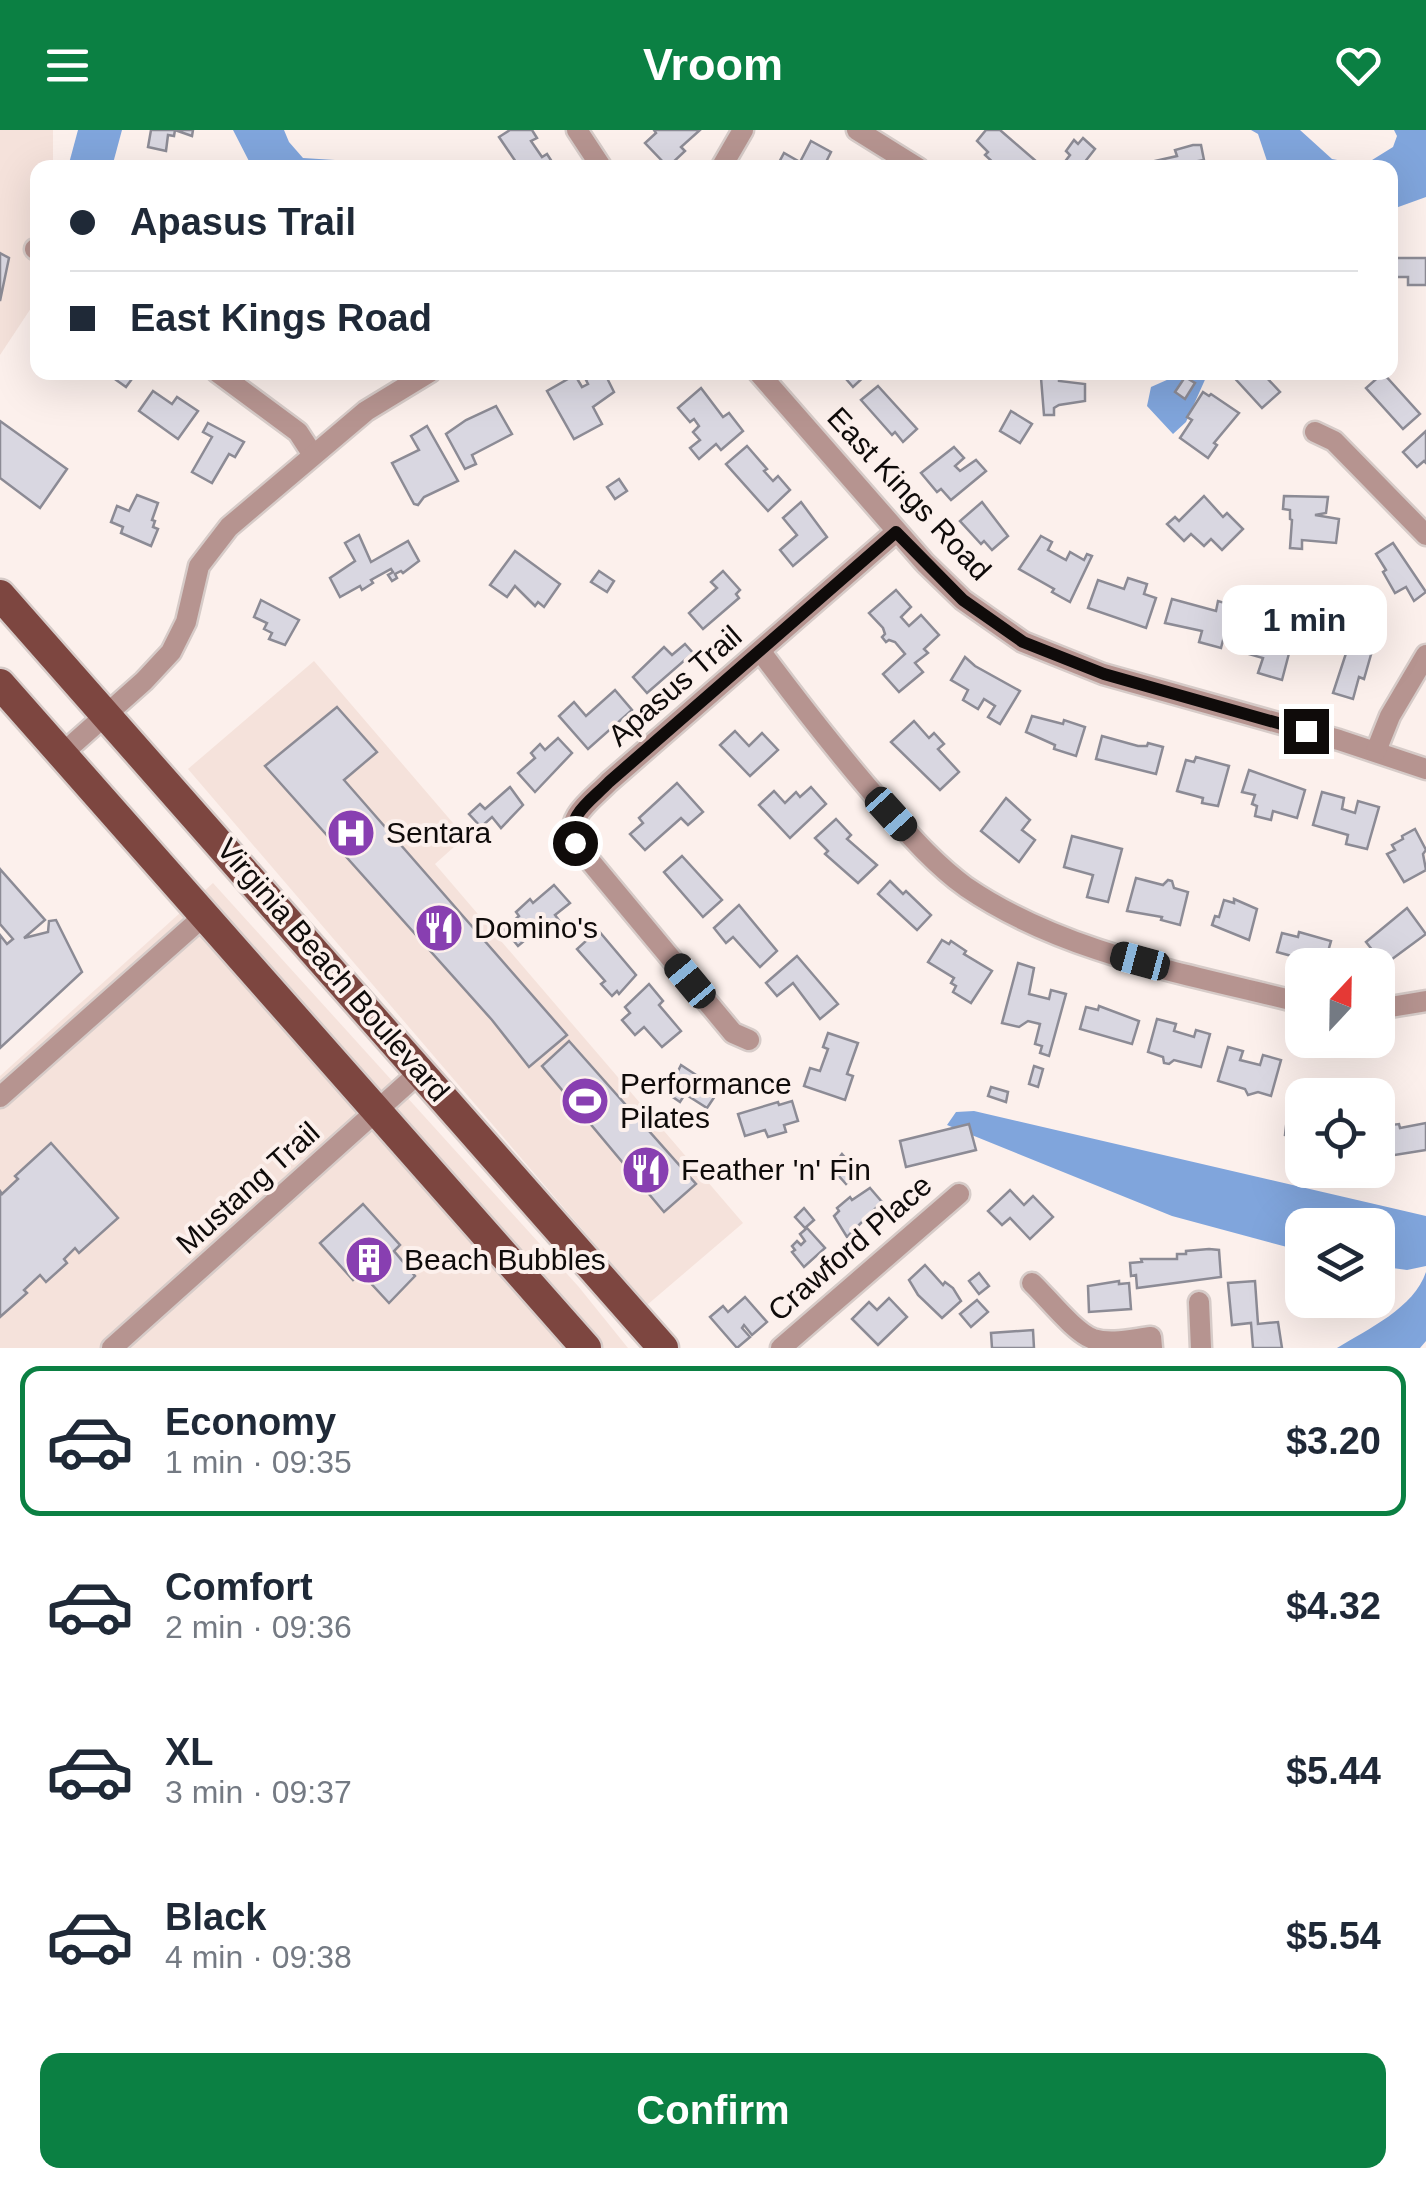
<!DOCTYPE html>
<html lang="en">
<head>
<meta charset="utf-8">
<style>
	:root { --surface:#fff; --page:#f6f6f7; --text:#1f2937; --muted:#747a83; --line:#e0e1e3; --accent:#0b8043 }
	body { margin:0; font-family:Helvetica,sans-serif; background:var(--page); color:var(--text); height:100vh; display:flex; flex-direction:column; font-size:38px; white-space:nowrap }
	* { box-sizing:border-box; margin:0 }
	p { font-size:32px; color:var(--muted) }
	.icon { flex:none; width:55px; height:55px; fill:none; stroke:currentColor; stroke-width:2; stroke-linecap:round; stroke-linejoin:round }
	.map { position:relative; height:1218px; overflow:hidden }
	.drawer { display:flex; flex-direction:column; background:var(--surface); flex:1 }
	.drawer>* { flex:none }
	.hud { position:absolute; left:30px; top:30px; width:1368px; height:220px; border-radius:20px; box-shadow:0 10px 40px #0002; display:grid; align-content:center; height:220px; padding:0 40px; background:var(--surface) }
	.needle { width:65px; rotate:22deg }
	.tools { position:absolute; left:1285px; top:818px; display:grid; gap:20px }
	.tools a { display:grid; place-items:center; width:110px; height:110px; border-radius:20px; background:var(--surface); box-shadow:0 10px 40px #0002; font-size:50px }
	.end { position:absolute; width:45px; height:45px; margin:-22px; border:12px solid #0f0b0a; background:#fff; box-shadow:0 0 0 5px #fff }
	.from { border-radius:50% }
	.bubble { position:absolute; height:70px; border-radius:20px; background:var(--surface); box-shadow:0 10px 40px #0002; font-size:32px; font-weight:600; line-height:70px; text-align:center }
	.car { position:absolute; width:30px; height:60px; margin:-30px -15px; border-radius:12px; box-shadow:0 0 8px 2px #0007; background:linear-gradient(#222 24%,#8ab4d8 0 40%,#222 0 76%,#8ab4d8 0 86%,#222 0) }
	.hud b { display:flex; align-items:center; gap:35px; height:95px; font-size:38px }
	.hud b+b { border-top:2px solid var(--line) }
	.hud i { width:25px; height:25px; background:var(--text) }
	ul { padding:18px 0 0; list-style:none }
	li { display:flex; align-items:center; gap:30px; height:150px; margin:0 20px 15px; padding:0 20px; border:5px solid transparent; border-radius:20px }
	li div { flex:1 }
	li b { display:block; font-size:38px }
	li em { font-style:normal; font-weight:600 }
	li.selected { border-color:var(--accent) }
	li>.icon { width:90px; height:90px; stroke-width:1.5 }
	.button { display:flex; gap:20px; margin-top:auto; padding:20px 40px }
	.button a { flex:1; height:115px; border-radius:20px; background:var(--accent); color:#fff; font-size:40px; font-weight:600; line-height:115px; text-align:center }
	header { display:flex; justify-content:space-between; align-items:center; height:130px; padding:0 40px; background:var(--accent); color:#fff; font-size:45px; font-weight:600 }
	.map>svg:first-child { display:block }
</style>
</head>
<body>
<header><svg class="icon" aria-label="menu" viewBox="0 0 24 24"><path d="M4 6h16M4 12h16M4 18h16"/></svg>Vroom<svg class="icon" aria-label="heart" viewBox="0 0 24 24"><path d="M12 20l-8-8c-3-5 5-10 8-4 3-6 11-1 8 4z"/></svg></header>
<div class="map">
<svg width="1426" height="1218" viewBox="0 0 1426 1218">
	<rect width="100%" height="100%" fill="#fcf0ec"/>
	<g fill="#f5e2db">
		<polygon points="0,0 53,0 53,37 38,38 37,169 0,225"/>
		<polygon points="314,531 465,707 435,734 743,1093 647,1175 188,639"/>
		<polygon points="213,753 578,1156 628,1218 0,1218 0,946"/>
	</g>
	<g fill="#80a5dc">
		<polygon points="78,0 122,0 112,37 68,37"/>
		<polygon points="233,0 284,0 289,12 303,28 351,31 347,37 252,37"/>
		<polygon points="1251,0 1300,0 1332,29 1364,35 1393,17 1397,6 1394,0 1426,0 1426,67 1390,80 1390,38 1269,37 1258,4"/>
		<polygon points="1170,243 1208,243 1186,292 1173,304 1147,276 1151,257 1169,249"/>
		<polygon points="974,981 1426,1086 1426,1136 1407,1140 1378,1136 1378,1095 1302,1095 1302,1121 1172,1086 947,995 956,982"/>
		<path d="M 1426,1142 L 1426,1211 L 1420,1218 L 1337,1218 C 1368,1199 1414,1178 1426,1142 Z"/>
	</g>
	<g fill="#d9d7e1" stroke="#8c8b95" stroke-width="2.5">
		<polygon points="151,0 193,0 192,6 175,0 174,6 168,5 166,21 148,17"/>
		<polygon points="510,0 532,0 537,8 531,11 542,27 547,24 556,38 520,38 499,7"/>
		<polygon points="654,0 700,0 681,17 685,21 668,37 645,13 656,3"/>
		<polygon points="986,0 1000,0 1037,32 1033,38 999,38 985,25 988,22 977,11"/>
		<polygon points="1083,8 1095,19 1080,38 1060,38 1070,25 1066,21 1074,10 1078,14"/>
		<polygon points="811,11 831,22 823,38 776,38 784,23 800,32"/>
		<polygon points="1193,15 1201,15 1204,30 1193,32 1194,38 1156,38 1155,31 1177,26 1175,20"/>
		<polygon points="0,123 9,128 0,171"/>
		<polygon points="1396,125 1396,128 1426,128 1426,155 1408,155 1408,147 1393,147 1394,151 1390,151 1390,126"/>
		<polygon points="105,242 137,242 126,257"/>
		<polygon points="600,242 604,242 614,262 593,277 602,294 574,309 547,261 575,245 582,257 588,254 586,250"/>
		<polygon points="840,242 869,242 853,257"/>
		<polygon points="1229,242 1272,242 1266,247 1280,262 1262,278"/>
		<polygon points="1383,243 1420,284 1403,299 1366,258"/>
		<polygon points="1059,247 1059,251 1085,254 1085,271 1059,275 1054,278 1054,285 1044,285 1041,248"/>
		<polygon points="1185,247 1195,253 1185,269 1175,262"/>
		<polygon points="878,256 917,299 903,312 895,302 892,305 861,270"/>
		<polygon points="701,258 723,287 729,283 743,301 721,320 716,314 699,329 690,318 700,310 693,302 699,296 694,289 690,292 678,278"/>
		<polygon points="153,261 172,274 177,267 198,281 178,309 139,281"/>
		<polygon points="1203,262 1209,266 1211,264 1239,283 1214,313 1217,315 1208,328 1180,308 1192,290 1187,287"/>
		<polygon points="496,276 512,304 472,325 476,334 465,339 446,304 466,290"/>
		<polygon points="1011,281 1032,294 1020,313 1000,301"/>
		<polygon points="0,291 67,339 40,378 0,348"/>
		<polygon points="208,293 244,312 235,327 229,324 212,353 192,342 212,307 203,302"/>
		<polygon points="427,296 458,351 424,367 418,375 414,374 392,333 419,320 411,306"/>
		<polygon points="1426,301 1426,333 1424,331 1417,337 1403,322"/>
		<polygon points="747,316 767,339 764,341 773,351 778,346 790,360 768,381 726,334"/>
		<polygon points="954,317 964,328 955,336 960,341 976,330 986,341 951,370 941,359 937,362 921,343"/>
		<polygon points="619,349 627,361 615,369 607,357"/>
		<polygon points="137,365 158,373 152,390 155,391 153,397 158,399 151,416 121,403 123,397 111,392 117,376 129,381"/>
		<polygon points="1204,366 1223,387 1227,383 1243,399 1222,420 1211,409 1204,416 1191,404 1184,411 1167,394 1175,387 1179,391"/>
		<polygon points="1284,366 1328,367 1326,383 1315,385 1339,389 1336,413 1302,410 1302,419 1290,418 1292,390 1290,389 1290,380 1283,379"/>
		<polygon points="801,372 827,407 793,436 780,420 797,405 783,388"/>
		<polygon points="982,372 1008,406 992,420 984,411 981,414 960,391"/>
		<polygon points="359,405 371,432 408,411 419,431 403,443 401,441 395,444 397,448 392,451 388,445 393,442 391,439 371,450 373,453 362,460 360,456 340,467 330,448 355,431 345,413"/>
		<polygon points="1041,406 1052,412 1048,420 1066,430 1070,422 1084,430 1087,424 1092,426 1070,472 1052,462 1054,459 1019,439"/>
		<polygon points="1393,413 1426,462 1414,471 1406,457 1395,463 1383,442 1386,440 1376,424"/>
		<polygon points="515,421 560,454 544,477 538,472 535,476 515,456 507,467 490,455"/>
		<polygon points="599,441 614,451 607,462 591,452"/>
		<polygon points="723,441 740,460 736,464 739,468 703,499 689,483 717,458 711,452"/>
		<polygon points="1128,448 1147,454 1144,464 1156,468 1146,498 1088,478 1098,450 1124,459"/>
		<polygon points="896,460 911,477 901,487 909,496 921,485 939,505 924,519 928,523 915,533 923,542 899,562 883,544 905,524 895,512 889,510 886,512 882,507 885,504 883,498 869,483"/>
		<polygon points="1172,469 1216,481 1218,471 1232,475 1221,518 1199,512 1202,501 1165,493"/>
		<polygon points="261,470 299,490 285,515 269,509 272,503 264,499 267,493 254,487"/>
		<polygon points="1264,493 1278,498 1276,508 1292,512 1282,550 1258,543 1263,528 1238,521 1244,499 1261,503"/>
		<polygon points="1351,508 1374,514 1364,549 1359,547 1353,569 1333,563"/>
		<polygon points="685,514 693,523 647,563 633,547 664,517 672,525"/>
		<polygon points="965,527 975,536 1020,561 1000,594 988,587 995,576 984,569 978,579 963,570 968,560 951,550"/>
		<polygon points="615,560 632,580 588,619 559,586 574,572 586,586"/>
		<polygon points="337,577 377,622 344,650 567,905 529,937 492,890 265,636"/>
		<polygon points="1032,586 1063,594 1064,590 1085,597 1076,626 1054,619 1055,615 1026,602"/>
		<polygon points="914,591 929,608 934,603 944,614 938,619 959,642 940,660 891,612"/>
		<polygon points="735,601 749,616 762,603 778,620 750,646 720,615"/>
		<polygon points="1102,606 1138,616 1147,616 1148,613 1163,617 1156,644 1096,629"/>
		<polygon points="558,608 572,623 535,662 518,643 535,628 531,623 540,614 545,620"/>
		<polygon points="1196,627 1229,636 1218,676 1202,673 1203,668 1177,661 1186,630 1194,632"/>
		<polygon points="1249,640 1305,660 1297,688 1273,681 1271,690 1255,686 1257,676 1252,674 1255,665 1242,662"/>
		<polygon points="677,653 703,682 688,695 681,688 645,720 630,704 643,693 639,688"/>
		<polygon points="510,657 523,675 501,698 492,687 481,697 469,684 480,674 485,679"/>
		<polygon points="811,657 826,674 790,708 759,675 774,661 785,673 796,662 800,667"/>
		<polygon points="1322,662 1344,668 1342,679 1355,683 1358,671 1379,677 1367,719 1346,714 1348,705 1313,695"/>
		<polygon points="1006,668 1030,690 1022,700 1035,710 1019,732 981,701"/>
		<polygon points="836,689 851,705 847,709 877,735 858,753 825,724 828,721 815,708"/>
		<polygon points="1415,699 1426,720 1423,724 1426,740 1404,752 1387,724 1395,720 1392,715 1403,709 1402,706"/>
		<polygon points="1072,706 1122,719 1108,772 1087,767 1093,745 1064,737"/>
		<polygon points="682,726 722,770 703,787 664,742"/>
		<polygon points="0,739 45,790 24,808 48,802 49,791 56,790 82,842 0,918 0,805 7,814 13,809 0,794"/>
		<polygon points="1136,748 1163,755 1168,750 1172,751 1174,758 1188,762 1180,795 1161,790 1162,787 1127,781"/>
		<polygon points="890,751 903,764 906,761 931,785 917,800 878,764"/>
		<polygon points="554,755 570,773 555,785 561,793 551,802 544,794 518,816 504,799 519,786 516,782 530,769 533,773"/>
		<polygon points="1234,769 1257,779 1249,810 1212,795 1215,786 1219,787 1224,770 1234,773"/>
		<polygon points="739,775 777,821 760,837 733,807 726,813 714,798"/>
		<polygon points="1407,778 1426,804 1384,835 1366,812"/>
		<polygon points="598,800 636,845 619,864 617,861 612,866 601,854 605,851 577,819"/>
		<polygon points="1299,802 1331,811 1325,832 1311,828 1310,831 1277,822 1282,803 1298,807"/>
		<polygon points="942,810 949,814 951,811 966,821 964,824 992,841 971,873 953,862 956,856 951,853 954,848 928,832"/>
		<polygon points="797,826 838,874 820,889 793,853 777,866 766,853"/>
		<polygon points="1018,833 1034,838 1029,864 1049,869 1051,860 1066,864 1049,926 1040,923 1042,916 1035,914 1040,894 1028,891 1019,897 1002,893"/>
		<polygon points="649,854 663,871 659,875 681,901 662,917 644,897 635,905 622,890 630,883 625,877"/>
		<polygon points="1099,876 1139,891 1132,914 1080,899 1086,877 1098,880"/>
		<polygon points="1157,889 1176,894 1174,901 1194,907 1196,900 1210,904 1201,937 1174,930 1169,934 1164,933 1163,927 1148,922"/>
		<polygon points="828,903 858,913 847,944 853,946 845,970 804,956 810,938 820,941 828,919 823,917"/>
		<polygon points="569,911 696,1054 664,1082 542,936"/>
		<polygon points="1228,917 1243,921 1240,930 1260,935 1263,925 1281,930 1271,966 1258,962 1248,965 1245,959 1218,951"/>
		<polygon points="681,935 719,960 707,978 685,964 680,972 667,963"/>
		<polygon points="1034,936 1043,939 1038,957 1029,954"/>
		<polygon points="991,957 1008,962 1006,972 988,966"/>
		<polygon points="792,971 798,991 784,995 786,1002 768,1007 765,1000 745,1006 738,984 778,972 779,975"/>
		<polygon points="1289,971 1302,973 1302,1008 1285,1005"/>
		<polygon points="1426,993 1426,1020 1388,1026 1390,1038 1378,1040 1378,1015 1385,1014 1382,996 1399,994 1400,998"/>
		<polygon points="969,994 976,1020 906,1037 900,1011"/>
		<polygon points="51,1013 118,1088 79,1123 75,1118 64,1129 67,1133 46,1152 40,1145 24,1160 27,1163 0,1187 0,1061 2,1064 18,1049 15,1046"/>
		<polygon points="842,1024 858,1042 846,1054 838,1045 843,1040 839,1036 843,1032 839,1028"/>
		<polygon points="870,1058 882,1072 847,1107 834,1086 839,1081 837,1078 850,1067 852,1070"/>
		<polygon points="1010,1060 1024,1075 1033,1066 1053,1087 1030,1109 1010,1088 1002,1095 988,1081"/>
		<polygon points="363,1074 400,1115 394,1121 415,1146 389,1173 366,1148 369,1143 366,1139 353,1150 320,1113"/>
		<polygon points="804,1078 814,1090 805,1098 795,1087"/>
		<polygon points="807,1098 825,1118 804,1137 792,1122 795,1120 792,1116 797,1111 801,1115 805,1111 800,1104"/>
		<polygon points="1209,1119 1219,1120 1221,1147 1137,1158 1136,1145 1131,1146 1130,1133 1142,1132 1141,1129 1177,1129 1177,1124 1186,1124 1186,1121"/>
		<polygon points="925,1135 943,1155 945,1152 953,1158 961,1171 942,1188 918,1165 909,1150"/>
		<polygon points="979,1143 989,1156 979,1164 969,1151"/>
		<polygon points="1119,1151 1119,1154 1129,1153 1131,1179 1089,1182 1088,1156"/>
		<polygon points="1255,1151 1258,1194 1278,1192 1282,1218 1253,1218 1251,1193 1232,1195 1228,1153"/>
		<polygon points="745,1167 767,1192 752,1205 744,1195 742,1198 750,1207 737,1218 710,1187 723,1176 728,1182"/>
		<polygon points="889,1168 907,1187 878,1215 852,1189 869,1172 877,1180"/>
		<polygon points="977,1170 988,1182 971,1197 960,1184"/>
		<polygon points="1033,1200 1034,1218 992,1218 991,1203"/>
	</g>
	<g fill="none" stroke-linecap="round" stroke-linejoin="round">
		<g stroke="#d6cbc8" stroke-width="25">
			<g id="street">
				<polyline points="577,0 602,38"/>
				<polyline points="857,0 918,38"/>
				<polyline points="721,38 743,0"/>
				<polyline points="35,119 38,121"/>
				<polyline points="217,242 298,302 313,325"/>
				<polyline points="758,242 925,433 963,470 1023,512 1103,544 1339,610 1426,639"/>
				<polyline points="1315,302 1334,311 1426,405"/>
				<path d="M 761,522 C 802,577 844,631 890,683 C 913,709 937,736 966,757 C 1064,824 1189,844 1302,873"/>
				<polyline points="1376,621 1390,586 1426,525"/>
				<polyline points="63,623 144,551 171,522 186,492 199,436 229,397 366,281 430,242"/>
				<polyline points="1378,879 1426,871"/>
				<path d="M 749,910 L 733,903 L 575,713 C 564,687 592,670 609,652 L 896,402"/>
				<polyline points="0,967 204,786"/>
				<path d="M 1032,1153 C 1048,1168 1074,1202 1093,1209 C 1111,1215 1133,1209 1151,1207 L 1152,1218"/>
				<polyline points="1199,1172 1201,1218"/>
				<polyline points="112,1218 421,941"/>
				<polyline points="781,1218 959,1064"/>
			</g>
		</g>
		<g stroke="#d6cbc8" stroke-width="35">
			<g id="primary">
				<polyline points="0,465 663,1218"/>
				<polyline points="0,554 586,1218"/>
			</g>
		</g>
		<use href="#street" stroke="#b69490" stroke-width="20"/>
		<use href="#primary" stroke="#7d4640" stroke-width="30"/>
	</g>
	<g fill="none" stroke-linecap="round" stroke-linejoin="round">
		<path stroke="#0f0b0a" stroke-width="12" d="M 575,713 C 564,686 592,670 609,652 L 896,402 L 963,470 L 1023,512 L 1104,544 L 1306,601"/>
	</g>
	<defs>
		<g id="hospital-disc" transform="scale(2.5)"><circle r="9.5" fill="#883fb1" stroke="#fcf0ec"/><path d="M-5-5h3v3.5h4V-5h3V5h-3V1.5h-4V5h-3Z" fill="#fff"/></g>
		<g id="restaurant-disc" transform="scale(2.5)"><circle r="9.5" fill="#883fb1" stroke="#fcf0ec"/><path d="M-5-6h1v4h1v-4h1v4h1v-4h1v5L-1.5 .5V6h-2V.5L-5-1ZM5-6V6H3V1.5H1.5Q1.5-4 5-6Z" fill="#fff"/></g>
		<g id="stadium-disc" transform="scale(2.5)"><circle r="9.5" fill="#883fb1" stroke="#fcf0ec"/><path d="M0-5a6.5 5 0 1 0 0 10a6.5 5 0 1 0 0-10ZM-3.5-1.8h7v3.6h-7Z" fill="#fff"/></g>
		<g id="building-disc" transform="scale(2.5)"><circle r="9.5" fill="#883fb1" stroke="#fcf0ec"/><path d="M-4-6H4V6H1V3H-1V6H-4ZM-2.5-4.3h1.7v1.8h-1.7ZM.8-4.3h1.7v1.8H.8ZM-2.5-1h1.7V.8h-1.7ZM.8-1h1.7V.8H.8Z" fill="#fff"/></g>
	</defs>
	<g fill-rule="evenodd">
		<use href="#hospital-disc" x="351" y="703"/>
		<use href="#restaurant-disc" x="439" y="798"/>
		<use href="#stadium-disc" x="585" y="971"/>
		<use href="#restaurant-disc" x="646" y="1040"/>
		<use href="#building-disc" x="369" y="1130"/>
	</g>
	<g text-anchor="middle" stroke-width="8" stroke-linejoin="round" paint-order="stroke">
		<g font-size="30" fill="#0f0b0a" stroke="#fcf0ec">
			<text transform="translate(909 364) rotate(47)" y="10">East Kings Road</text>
			<text transform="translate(675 556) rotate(-41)" y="10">Apasus Trail</text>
			<text transform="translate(333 840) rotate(49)" y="10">Virginia Beach Boulevard</text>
			<text transform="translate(248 1058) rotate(-42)" y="10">Mustang Trail</text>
			<text transform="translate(850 1118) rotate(-41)" y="10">Crawford Place</text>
		</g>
		<g font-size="30" fill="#0f0b0a" stroke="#fcf0ec" text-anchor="start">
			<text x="386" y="713">Sentara</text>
			<text x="474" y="808">Domino's</text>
			<text x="620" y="964">Performance<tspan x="620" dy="34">Pilates</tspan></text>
			<text x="681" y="1050">Feather 'n' Fin</text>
			<text x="404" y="1140">Beach Bubbles</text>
		</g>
	</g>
</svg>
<div class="tools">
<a><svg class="needle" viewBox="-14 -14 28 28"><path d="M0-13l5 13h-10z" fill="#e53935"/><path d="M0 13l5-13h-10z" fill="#747a83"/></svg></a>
<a><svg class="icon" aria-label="locate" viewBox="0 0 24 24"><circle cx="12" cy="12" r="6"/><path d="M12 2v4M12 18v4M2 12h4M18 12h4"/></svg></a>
<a><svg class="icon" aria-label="layers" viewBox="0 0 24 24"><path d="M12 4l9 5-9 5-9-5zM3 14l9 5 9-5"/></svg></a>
</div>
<i class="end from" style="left:575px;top:713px"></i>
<i class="end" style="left:1306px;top:601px"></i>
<div class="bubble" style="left:1222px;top:455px;width:165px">1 min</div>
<i class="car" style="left:891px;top:684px;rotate:138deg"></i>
<i class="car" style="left:1140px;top:831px;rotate:285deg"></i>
<i class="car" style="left:690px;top:851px;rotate:320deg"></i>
<div class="hud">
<b><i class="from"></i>Apasus Trail</b>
<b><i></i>East Kings Road</b>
</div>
</div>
<section class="drawer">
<ul>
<li class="selected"><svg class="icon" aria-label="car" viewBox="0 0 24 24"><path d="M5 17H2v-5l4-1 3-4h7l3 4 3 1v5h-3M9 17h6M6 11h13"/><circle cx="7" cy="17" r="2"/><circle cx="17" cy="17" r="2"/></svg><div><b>Economy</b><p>1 min · 09:35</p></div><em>$3.20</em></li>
<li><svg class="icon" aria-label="car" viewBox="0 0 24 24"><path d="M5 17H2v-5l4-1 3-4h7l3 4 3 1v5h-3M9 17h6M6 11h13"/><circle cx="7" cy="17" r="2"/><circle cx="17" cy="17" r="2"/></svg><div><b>Comfort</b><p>2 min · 09:36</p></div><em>$4.32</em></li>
<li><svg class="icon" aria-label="car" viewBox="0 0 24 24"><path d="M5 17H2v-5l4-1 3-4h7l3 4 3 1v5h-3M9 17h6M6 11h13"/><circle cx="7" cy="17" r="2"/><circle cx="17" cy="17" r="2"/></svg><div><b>XL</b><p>3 min · 09:37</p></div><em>$5.44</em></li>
<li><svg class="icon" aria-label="car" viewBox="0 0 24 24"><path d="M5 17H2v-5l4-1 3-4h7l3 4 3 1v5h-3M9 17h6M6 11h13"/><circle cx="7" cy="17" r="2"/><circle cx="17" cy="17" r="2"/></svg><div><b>Black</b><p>4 min · 09:38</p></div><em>$5.54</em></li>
</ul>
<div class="button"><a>Confirm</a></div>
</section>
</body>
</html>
